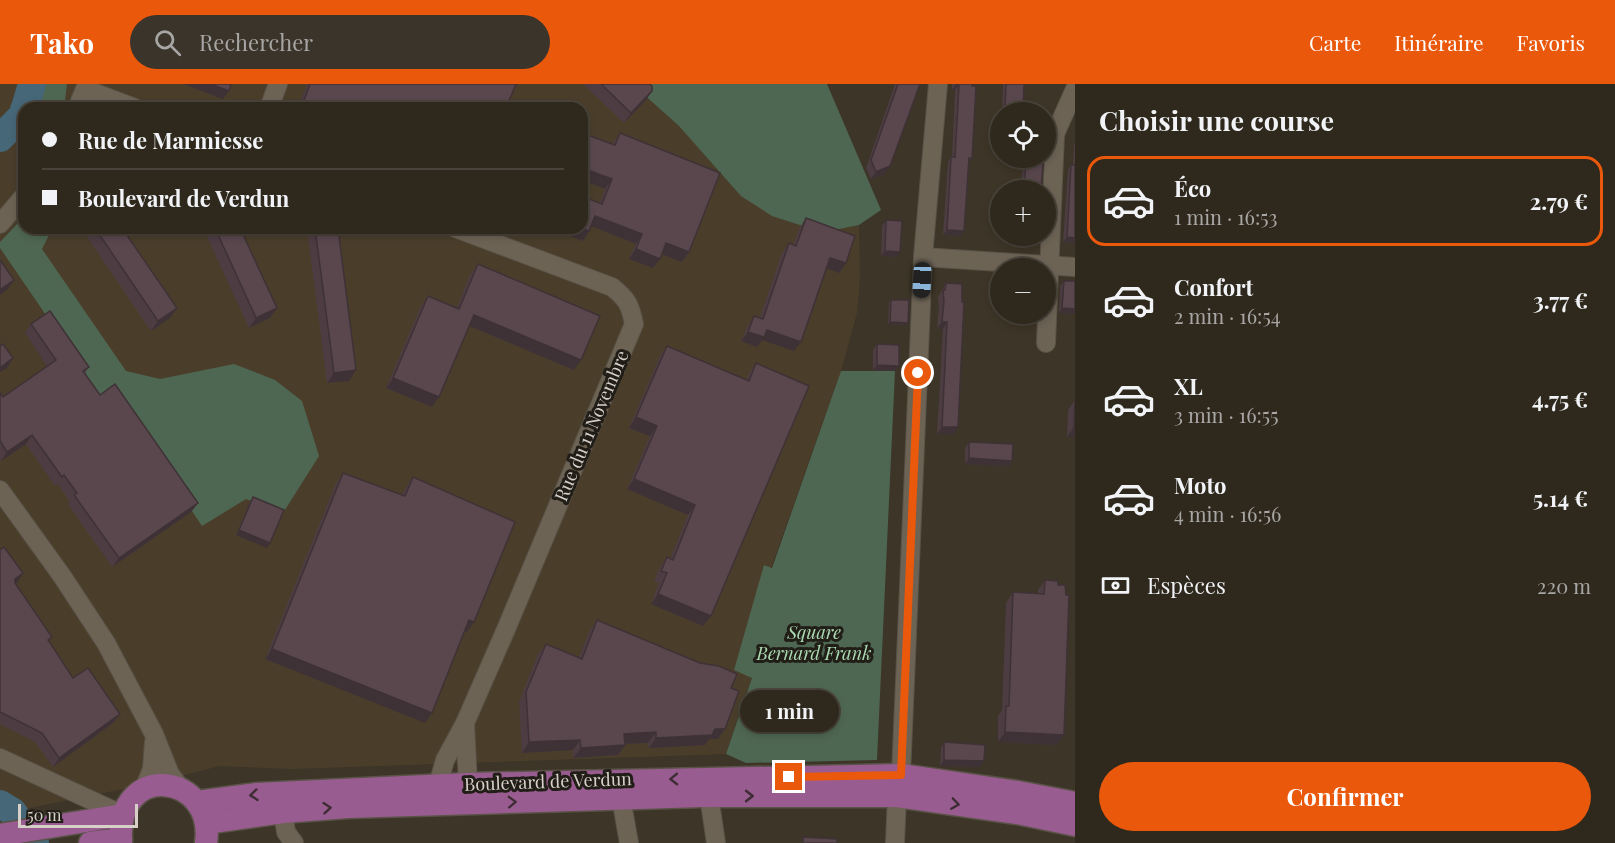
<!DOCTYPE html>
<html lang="fr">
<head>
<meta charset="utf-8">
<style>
	:root { --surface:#2e281d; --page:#3a342a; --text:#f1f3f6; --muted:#a7a6a4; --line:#49443b; --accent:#ea580c }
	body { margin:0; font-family:"Playfair Display",serif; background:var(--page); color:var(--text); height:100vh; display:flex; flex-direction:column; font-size:22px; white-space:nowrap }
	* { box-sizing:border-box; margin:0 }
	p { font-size:20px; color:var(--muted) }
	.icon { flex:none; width:33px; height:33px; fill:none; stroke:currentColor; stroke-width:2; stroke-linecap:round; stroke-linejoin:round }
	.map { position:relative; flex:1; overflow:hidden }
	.side { display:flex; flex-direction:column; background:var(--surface); width:540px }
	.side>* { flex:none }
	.guide { position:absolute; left:18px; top:18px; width:570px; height:132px; border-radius:18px; box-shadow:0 3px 9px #0003,0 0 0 2px var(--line); display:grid; align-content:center; height:132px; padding:0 24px; background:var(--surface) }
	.controls { position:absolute; left:990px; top:18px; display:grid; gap:12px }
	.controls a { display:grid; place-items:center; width:66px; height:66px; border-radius:50%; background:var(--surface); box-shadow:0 3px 9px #0003,0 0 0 2px var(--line); font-size:30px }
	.scale { position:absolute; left:18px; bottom:15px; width:120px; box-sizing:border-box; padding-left:6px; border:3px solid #d6d0c8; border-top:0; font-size:16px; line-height:21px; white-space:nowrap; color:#d6d0c8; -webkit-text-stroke:4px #211d17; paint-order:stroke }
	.end { position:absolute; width:27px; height:27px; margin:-14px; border:8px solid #ea580c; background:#fff; box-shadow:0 0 0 3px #fff }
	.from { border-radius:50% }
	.bubble { position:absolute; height:42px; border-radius:21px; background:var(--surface); box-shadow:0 3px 9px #0003,0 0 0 2px var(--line); font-size:20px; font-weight:700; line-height:42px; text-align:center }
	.car { position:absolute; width:18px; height:36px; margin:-18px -9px; border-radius:8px; box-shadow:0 0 4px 2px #0007; background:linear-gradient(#222 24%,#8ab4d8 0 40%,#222 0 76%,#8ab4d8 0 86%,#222 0) }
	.guide b { display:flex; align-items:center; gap:21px; height:57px; font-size:22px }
	.guide b+b { border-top:2px solid var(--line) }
	.guide i { width:15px; height:15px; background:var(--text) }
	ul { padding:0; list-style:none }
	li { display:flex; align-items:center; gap:18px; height:90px; margin:0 12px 9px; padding:0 12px; border:3px solid transparent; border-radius:18px }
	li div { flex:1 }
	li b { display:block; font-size:22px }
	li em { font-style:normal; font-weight:700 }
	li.current { border-color:var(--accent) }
	li>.icon { width:54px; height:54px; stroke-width:1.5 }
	h2 { padding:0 24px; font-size:27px; line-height:72px }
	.pay { display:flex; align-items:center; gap:15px; height:66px; padding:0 24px; font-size:22px }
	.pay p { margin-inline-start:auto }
	.primary-button { display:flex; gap:12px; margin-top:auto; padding:12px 24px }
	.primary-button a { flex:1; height:69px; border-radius:36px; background:var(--accent); color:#fff; font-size:24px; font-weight:700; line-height:69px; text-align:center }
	header { display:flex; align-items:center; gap:36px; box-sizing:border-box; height:84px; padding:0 30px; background:var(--accent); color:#fff }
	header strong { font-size:28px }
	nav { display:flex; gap:33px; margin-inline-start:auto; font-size:21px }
	.search { width:420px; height:54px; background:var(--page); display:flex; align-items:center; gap:15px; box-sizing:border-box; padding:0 21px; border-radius:33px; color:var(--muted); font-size:22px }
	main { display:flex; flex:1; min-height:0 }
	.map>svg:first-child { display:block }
</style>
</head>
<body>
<header>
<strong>Tako</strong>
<div class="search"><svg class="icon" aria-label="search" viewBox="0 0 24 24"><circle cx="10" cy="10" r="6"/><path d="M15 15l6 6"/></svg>Rechercher</div>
<nav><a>Carte</a><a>Itinéraire</a><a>Favoris</a></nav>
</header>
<main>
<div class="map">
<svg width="1075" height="759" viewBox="0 0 1075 759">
	<rect width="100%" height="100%" fill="#3d3527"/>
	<path fill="#4a3e2b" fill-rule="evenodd" d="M 0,0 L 632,0 L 679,42 L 835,146 L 859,141 L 860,192 L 857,229 L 841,287 L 771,484 L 765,481 L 734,586 L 752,593 L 726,670 L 292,685 L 219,682 L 158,698 L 0,730 ZM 24,24 L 582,24 L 582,144 L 24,144 Z"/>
	<g fill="#4e6752">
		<polygon points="39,0 67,0 64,24 36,24"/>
		<polygon points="632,0 827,0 881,126 859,141 835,146 803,142 772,132 741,112 679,42"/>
		<polygon points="24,135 24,144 43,144 49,151 42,165 126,287 160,295 234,280 275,296 302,317 319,372 283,429 246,415 202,442 114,310 93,314 82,296 85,288 0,164 0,158 21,136"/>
		<polygon points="841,287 895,287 877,676 746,679 726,670 752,594 734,586 764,481 772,484"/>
	</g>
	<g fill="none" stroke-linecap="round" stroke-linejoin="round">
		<g stroke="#466777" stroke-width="28">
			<polyline points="25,24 32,0"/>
			<polyline points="0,54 22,32 24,26"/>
			<polyline points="0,720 13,728 35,759"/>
		</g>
		<g stroke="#595247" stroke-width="20">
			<g id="minor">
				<polyline points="77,24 85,5 135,24"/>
				<polyline points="269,24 278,0"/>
				<polyline points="0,140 24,112"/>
				<polyline points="923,173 1075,183"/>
				<polyline points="1046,259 1055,50 1075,5"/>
				<polyline points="0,406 62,492 106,559 154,650 170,690 183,707"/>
				<polyline points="465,639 468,700"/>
				<polyline points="0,674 123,731"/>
				<path d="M 438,701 L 445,676 L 465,639 L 507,543 L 634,240 C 630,220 627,215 612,203 L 455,144"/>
				<polyline points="144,705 152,685 154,658"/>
				<polyline points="709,712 716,759"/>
				<polyline points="621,714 629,759"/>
				<polyline points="283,728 286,748 294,759"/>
				<polyline points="895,759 897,712 901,691 923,173 938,0"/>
			</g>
		</g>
		<g stroke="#595247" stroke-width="25">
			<g id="major">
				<polyline points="197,718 257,710 468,700 901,691 1018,708 1075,719"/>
				<polyline points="206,739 283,728 348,723 703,712 897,712 1017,729 1075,741"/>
				<polyline points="0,751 123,731"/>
				<polyline points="90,759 121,755"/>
				<path d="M 121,759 C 115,675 216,689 206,759"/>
			</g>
		</g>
		<use href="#minor" stroke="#6c6355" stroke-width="18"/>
		<use href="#major" stroke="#995c90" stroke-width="22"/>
	</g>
	<g fill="#4d3d42">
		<polygon points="307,0 516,0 506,24 298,24"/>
		<polygon points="583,0 650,0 652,7 645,17 624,39"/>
		<polygon points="895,0 920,0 885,90 871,95 866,84"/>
		<polygon points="952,0 972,0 969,80 960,152 943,151 948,78 952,73 955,6 952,6"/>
		<polygon points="1003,0 1024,0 1023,25 1021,28 1002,28"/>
		<polygon points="620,49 689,168 682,178 662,170 660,175 653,184 629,175 636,160 591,142 589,147 583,157 550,144 582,144 600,119 605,105 612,60"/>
		<polygon points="1075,59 1075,159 1063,158 1068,86 1071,81 1073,81 1074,61"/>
		<polygon points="1017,74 1038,74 1041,106 1021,106 1023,83 1017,83"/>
		<polygon points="806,134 846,179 839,189 826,184 794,267 762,256 757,263 741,257 748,241 754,232 760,233 782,169 789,159 793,161 800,143"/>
		<polygon points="886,136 897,173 881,172 882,142"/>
		<polygon points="81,144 122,144 177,224 170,234 151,247"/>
		<polygon points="203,144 240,144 277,224 270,234 249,244"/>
		<polygon points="307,144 338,144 349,297 327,299"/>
		<polygon points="478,180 574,286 469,242 432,323 386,304 421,222 428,212 457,224 470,191"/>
		<polygon points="997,192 1000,220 992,219 993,198"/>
		<polygon points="1064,197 1075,197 1075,230 1059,229 1060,202"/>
		<polygon points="946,199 958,343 953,350 937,350 943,245 937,244 939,224 938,213"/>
		<polygon points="891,216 906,241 888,240 889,218"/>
		<polygon points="31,240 89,283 85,289 100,311 198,419 191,428 112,483 68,420 70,418 58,400 55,402 26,360 1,377 0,376 0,308 3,313 47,282 25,249"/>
		<polygon points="877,260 895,287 873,286 873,266"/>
		<polygon points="667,262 746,296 749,289 756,279 711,532 703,542 651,520 659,499 654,497 660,483 667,473 670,475 688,431 627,405 650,352 629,344 660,272"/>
		<polygon points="1075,316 1075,353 1067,353 1068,326"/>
		<polygon points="969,358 1012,377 1009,382 965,380 965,364"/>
		<polygon points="343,389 402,411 406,403 413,393 474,538 467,548 464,547 425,639 265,575 336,399"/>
		<polygon points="253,413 267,464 236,451 250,418"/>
		<polygon points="0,466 16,499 49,557 73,594 120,630 113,639 53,683 35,658 0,640"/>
		<polygon points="1045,496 1057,661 998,658 998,632 1002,626 1006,519 1013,508 1038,509 1038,506"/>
		<polygon points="597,536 731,604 718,655 709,655 705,661 649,664 648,659 625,660 618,671 573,674 573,666 522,669 519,618 538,570 546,560 579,573 590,546"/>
		<polygon points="944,658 980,683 940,682 941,664"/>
	</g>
	<g fill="#3e3236">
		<polygon points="183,0 211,0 229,7 223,15"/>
		<polygon points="956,0 959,1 955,6 952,6"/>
		<polygon points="652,7 645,17 624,39 631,29"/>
		<polygon points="1005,24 1023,25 1021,28 1002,28"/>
		<polygon points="1021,78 1038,78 1026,78 1023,83 1017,83"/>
		<polygon points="890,82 885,90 871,95 876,88"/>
		<polygon points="582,84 612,95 605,105 582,96"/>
		<polygon points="595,132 642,150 636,160 589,141"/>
		<polygon points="550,144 581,144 589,147 583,157"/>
		<polygon points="947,146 964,147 960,152 943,151"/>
		<polygon points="1021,152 1039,152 1035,157 1018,156"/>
		<polygon points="1067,153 1075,154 1075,159 1063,158"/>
		<polygon points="666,159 689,168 682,178 659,169"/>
		<polygon points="636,165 660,175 653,184 629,175"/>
		<polygon points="885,167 900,168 897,173 881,172"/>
		<polygon points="830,174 846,179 839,189 823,183"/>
		<polygon points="14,196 8,205 0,211 0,206"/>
		<polygon points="996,214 1000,214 1000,220 992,219"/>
		<polygon points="177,224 170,234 151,247 158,237"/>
		<polygon points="277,224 270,234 249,244 256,234"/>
		<polygon points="1062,224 1075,225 1075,230 1059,229"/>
		<polygon points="474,231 581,276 574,286 467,241"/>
		<polygon points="890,238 908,239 906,241 888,240"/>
		<polygon points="942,238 947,238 943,245 937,244"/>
		<polygon points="767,246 801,258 794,267 762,256 757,263 741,257 748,248"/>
		<polygon points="13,274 7,284 0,288 0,284"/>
		<polygon points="877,281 899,282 895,287 873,286"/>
		<polygon points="356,286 349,297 327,299 334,289"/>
		<polygon points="393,294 439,313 432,323 386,304"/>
		<polygon points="636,333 657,342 650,352 629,344"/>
		<polygon points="942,343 958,343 953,350 937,350"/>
		<polygon points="1074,343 1075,343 1075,353 1067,353"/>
		<polygon points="32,351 26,360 1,377 7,368"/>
		<polygon points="969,374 1012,377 1009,382 965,380"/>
		<polygon points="634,395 695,421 688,431 627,405"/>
		<polygon points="198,419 191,428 112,483 119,474"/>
		<polygon points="239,446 270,459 267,464 236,451"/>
		<polygon points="23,489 17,499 8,504 15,495"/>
		<polygon points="658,510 711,532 703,542 651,520"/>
		<polygon points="469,536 474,538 467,548 462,546"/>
		<polygon points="272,565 432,629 425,639 265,575"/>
		<polygon points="120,630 113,639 53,683 59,674"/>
		<polygon points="715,645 725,645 718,655 709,655 705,661 649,664 656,654"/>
		<polygon points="656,648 648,659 617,660 624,650"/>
		<polygon points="1005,648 1064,651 1057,661 998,658"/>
		<polygon points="580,656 573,666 522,669 529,658"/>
		<polygon points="625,661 618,671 573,674 581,664"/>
		<polygon points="944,676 984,677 980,683 940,682"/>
	</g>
	<g fill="#59474d" stroke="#3e3236" stroke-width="1.5">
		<polygon points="211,0 231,0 229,7"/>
		<polygon points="310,0 516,0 506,24 301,24"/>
		<polygon points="601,0 650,0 652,2 652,7 631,29"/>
		<polygon points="898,0 920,0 890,82 876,88 871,76"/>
		<polygon points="956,0 972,0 972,2 976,2 972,75 969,74 964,147 947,146 951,73 955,73 959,1"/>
		<polygon points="1006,0 1024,0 1023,25 1005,24"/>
		<polygon points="582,49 615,61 620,49 720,89 689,168 666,159 660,175 636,165 642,150 595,132 589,147 581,144 582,112 602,120 612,95 582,84"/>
		<rect x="1021" y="74" width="17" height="4"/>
		<polygon points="1026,78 1043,79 1041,106 1024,106"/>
		<polygon points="1071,81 1075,81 1075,154 1067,153"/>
		<polygon points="806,134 855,152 846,179 830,174 801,258 767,246 764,253 748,248 754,232 763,235 789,159 796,162"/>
		<polygon points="886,136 902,137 900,168 885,167"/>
		<polygon points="95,144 122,144 177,224 158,237"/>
		<polygon points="215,144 240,144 277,224 256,234"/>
		<polygon points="315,144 338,144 356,286 334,289"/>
		<polygon points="0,177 1,177 14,196 0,206"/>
		<polygon points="478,180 600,232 581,276 474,231 439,313 393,294 428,212 459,225"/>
		<polygon points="997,192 1000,192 1000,214 996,214"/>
		<polygon points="1064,197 1075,197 1075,225 1062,224"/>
		<polygon points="946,199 962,200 962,218 964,218 958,343 942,343 947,238 942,238 944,217 943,206 945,206"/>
		<polygon points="891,216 909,216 908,239 890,238"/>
		<polygon points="50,227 89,283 83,287 100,311 115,300 198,419 119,474 74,411 77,409 64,391 62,393 32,351 7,368 0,357 0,308 3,313 56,276 31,240"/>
		<polygon points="3,260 13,274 0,284 0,262"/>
		<polygon points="877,260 899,261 899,282 877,281"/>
		<polygon points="667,262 749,297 756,279 809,302 711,532 658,510 667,489 661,487 667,473 673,476 695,421 634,395 657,342 636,333"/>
		<polygon points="1075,317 1075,343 1074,343"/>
		<polygon points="969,358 1013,360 1012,377 969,374"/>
		<polygon points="343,389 405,412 413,393 515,438 474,538 469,536 432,629 272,565"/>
		<polygon points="253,413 284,426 270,459 239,446"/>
		<polygon points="4,463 23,489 15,495 15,499 52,553 48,556 73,594 88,584 120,630 59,674 42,649 0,628 0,466"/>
		<polygon points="1045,496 1058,497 1058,501 1065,501 1066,511 1069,511 1064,651 1005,648 1006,622 1009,622 1013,508 1044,510"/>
		<polygon points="597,536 700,579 719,582 737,590 731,604 739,607 725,645 715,645 712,651 656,654 656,648 624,650 625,661 581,664 580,656 529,658 526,608 546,560 582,575"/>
		<polygon points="944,658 985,661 984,677 944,676"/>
		<polygon points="803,753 837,755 837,759 803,759"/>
	</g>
	<defs><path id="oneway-chevron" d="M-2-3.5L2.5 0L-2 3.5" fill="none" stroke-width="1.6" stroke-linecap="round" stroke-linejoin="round" transform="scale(1.5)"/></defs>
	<g stroke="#3f2d35">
		<use href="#oneway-chevron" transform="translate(674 695) rotate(179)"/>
		<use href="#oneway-chevron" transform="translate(254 711) rotate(174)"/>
		<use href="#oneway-chevron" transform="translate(749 712)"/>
		<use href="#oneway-chevron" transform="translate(512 718) rotate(-2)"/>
		<use href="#oneway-chevron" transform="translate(955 720) rotate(8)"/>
		<use href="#oneway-chevron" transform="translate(327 724) rotate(-5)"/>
	</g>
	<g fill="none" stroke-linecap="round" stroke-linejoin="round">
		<polyline stroke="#ea580c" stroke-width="8" points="789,693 901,691 918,289"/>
	</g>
	<g text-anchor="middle" stroke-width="6" stroke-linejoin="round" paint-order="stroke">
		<g font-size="18" fill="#d6d0c8" stroke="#211d17">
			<text transform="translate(592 342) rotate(-67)" y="6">Rue du 11 Novembre</text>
			<text transform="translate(548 698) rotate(-2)" y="6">Boulevard de Verdun</text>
		</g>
		<g font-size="18" font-style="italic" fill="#abdbb2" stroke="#211d17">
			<text x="814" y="555">Square<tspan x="814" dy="21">Bernard Frank</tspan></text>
		</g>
	</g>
</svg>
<div class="controls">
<a><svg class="icon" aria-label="locate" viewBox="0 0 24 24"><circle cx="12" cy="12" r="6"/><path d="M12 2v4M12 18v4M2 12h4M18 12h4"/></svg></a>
<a>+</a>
<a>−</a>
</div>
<div class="scale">50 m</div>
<i class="end from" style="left:918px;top:289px"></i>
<i class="end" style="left:789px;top:693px"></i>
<div class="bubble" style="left:740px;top:606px;width:99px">1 min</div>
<i class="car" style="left:922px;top:196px;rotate:183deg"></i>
<div class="guide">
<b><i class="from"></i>Rue de Marmiesse</b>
<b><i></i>Boulevard de Verdun</b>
</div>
</div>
<section class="side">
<h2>Choisir une course</h2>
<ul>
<li class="current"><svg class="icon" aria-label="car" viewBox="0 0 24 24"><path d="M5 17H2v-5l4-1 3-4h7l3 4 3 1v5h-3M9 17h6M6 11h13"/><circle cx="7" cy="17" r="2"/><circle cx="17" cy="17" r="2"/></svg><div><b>Éco</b><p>1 min · 16:53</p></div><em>2.79 €</em></li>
<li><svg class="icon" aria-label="car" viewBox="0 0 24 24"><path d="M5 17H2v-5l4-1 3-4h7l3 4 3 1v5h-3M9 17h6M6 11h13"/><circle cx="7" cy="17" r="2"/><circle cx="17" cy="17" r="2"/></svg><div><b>Confort</b><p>2 min · 16:54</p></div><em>3.77 €</em></li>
<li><svg class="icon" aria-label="car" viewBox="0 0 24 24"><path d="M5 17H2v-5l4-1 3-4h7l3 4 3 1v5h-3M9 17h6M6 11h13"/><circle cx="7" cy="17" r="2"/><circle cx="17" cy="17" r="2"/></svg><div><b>XL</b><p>3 min · 16:55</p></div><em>4.75 €</em></li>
<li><svg class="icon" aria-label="car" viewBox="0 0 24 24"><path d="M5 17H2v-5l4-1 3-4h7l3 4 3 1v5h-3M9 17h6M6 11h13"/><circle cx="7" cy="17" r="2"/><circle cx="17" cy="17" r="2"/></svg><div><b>Moto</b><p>4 min · 16:56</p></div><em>5.14 €</em></li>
</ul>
<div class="pay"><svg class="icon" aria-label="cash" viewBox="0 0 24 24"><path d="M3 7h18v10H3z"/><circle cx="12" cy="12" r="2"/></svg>Espèces<p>220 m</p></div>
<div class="primary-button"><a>Confirmer</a></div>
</section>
</main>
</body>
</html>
